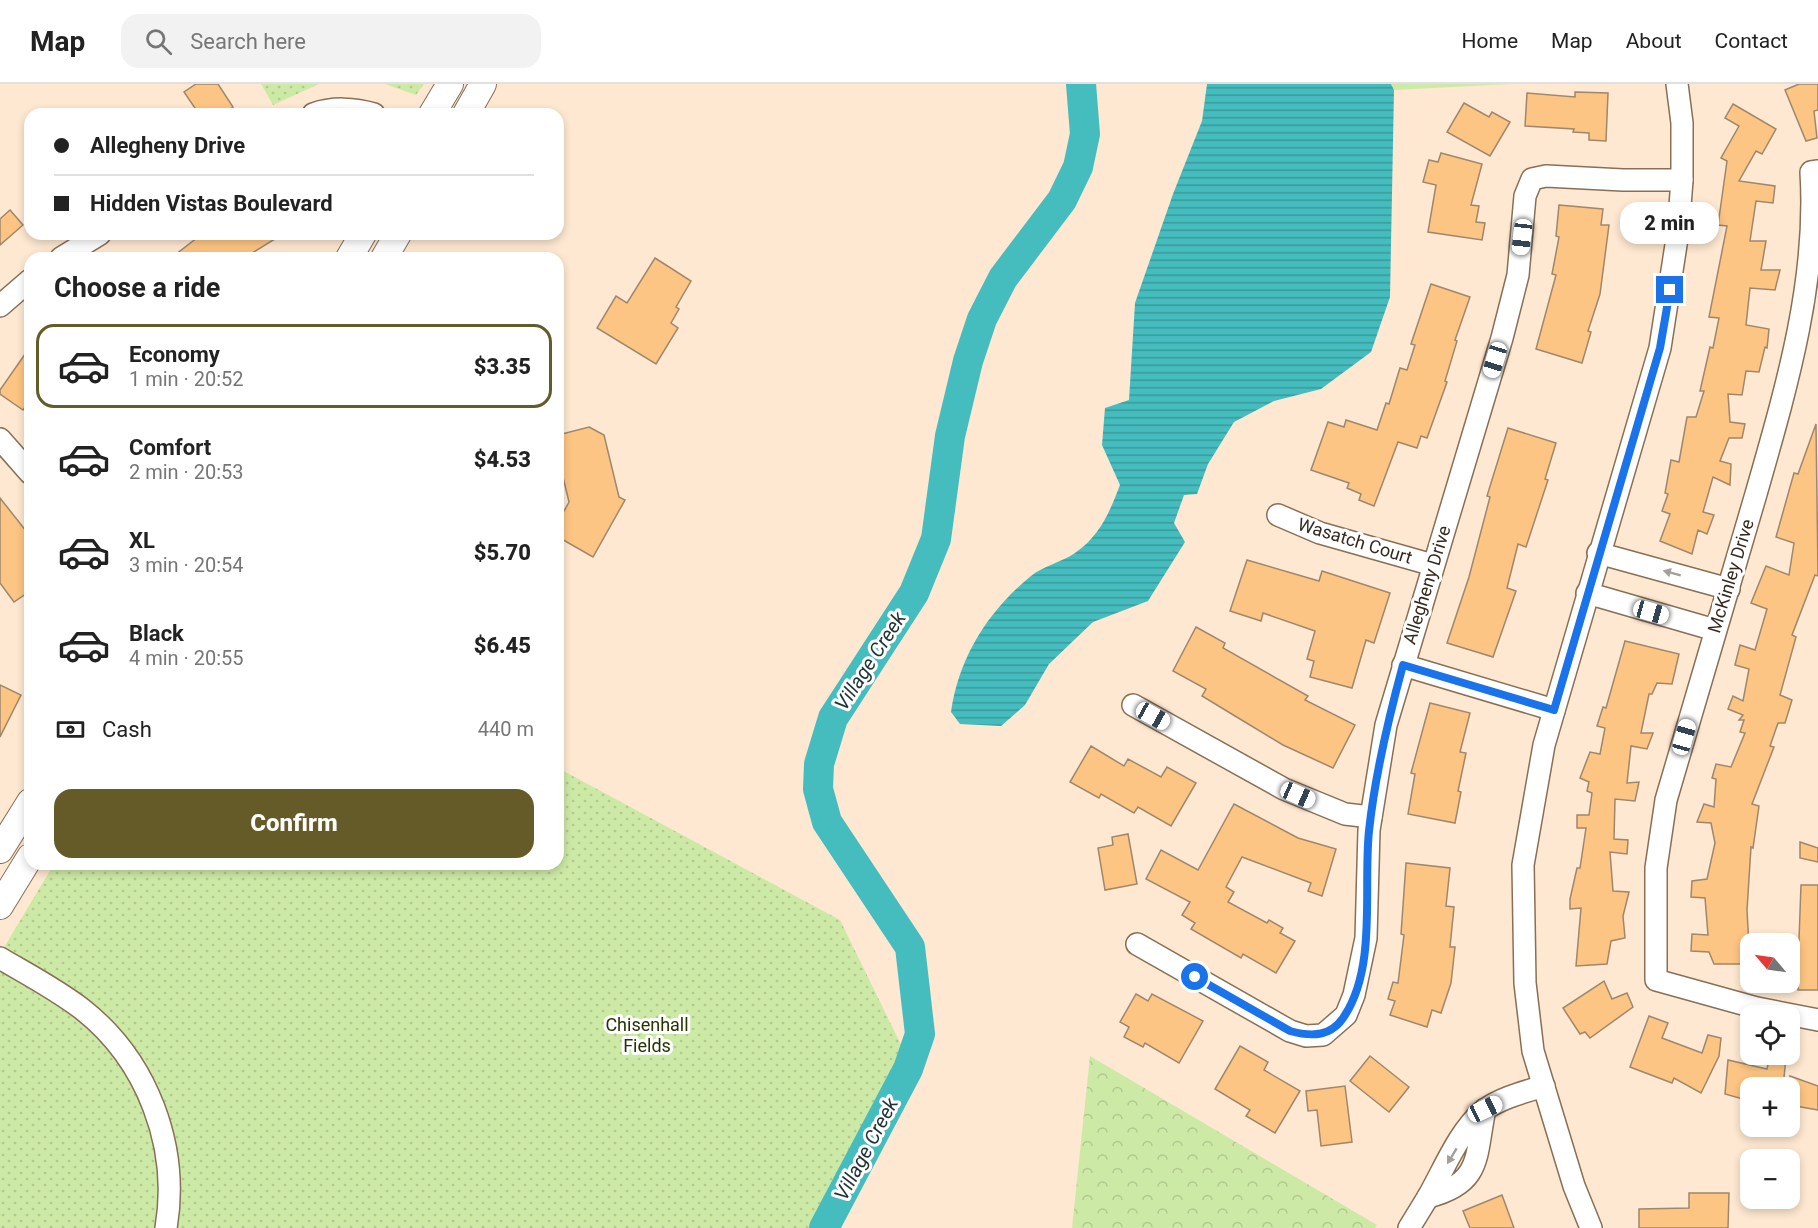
<!DOCTYPE html>
<html lang="en">
<head>
<meta charset="utf-8">
<style>
	:root { --surface:#fff; --page:#f2f2f2; --text:#222; --muted:#767676; --line:#e0e0e0; --accent:#655b28 }
	body { margin:0; font-family:Roboto,sans-serif; background:var(--page); color:var(--text); height:100vh; display:flex; flex-direction:column; font-size:22px; white-space:nowrap }
	* { box-sizing:border-box; margin:0 }
	p { font-size:20px; color:var(--muted) }
	.icon { flex:none; width:33px; height:33px; fill:none; stroke:currentColor; stroke-width:2; stroke-linecap:round; stroke-linejoin:round }
	.map { position:relative; flex:1; overflow:hidden }
	.panel { position:absolute; left:24px; top:168px; width:540px; height:618px; display:flex; flex-direction:column; background:var(--surface); border-radius:18px; box-shadow:0 3px 9px #0003 }
	.panel>* { flex:none }
	.banner { position:absolute; left:24px; top:24px; width:540px; height:132px; border-radius:18px; box-shadow:0 3px 9px #0003; display:grid; align-content:center; height:132px; padding:0 30px; background:var(--surface) }
	.needle { width:39px; rotate:299deg }
	.tools { position:absolute; left:1740px; top:849px; display:grid; gap:12px }
	.tools a { display:grid; place-items:center; width:60px; height:60px; border-radius:12px; background:var(--surface); box-shadow:0 3px 9px #0003; font-size:30px }
	.end { position:absolute; width:27px; height:27px; margin:-14px; border:8px solid #1a73e8; background:#fff; box-shadow:0 0 0 3px #fff }
	.from { border-radius:50% }
	.bubble { position:absolute; height:42px; border-radius:18px; background:var(--surface); box-shadow:0 3px 9px #0003; font-size:20px; font-weight:800; line-height:42px; text-align:center }
	.car { position:absolute; width:18px; height:36px; margin:-18px -9px; border-radius:8px; box-shadow:0 0 4px 2px #0007; background:linear-gradient(#fff 24%,#345 0 40%,#fff 0 76%,#345 0 86%,#fff 0) }
	.banner b { display:flex; align-items:center; gap:21px; height:57px; font-size:22px }
	.banner b+b { border-top:2px solid var(--line) }
	.banner i { width:15px; height:15px; background:var(--text) }
	ul { padding:0; list-style:none }
	li { display:flex; align-items:center; gap:18px; height:84px; margin:0 12px 9px; padding:0 18px; border:3px solid transparent; border-radius:18px }
	li div { flex:1 }
	li b { display:block; font-size:22px }
	li em { font-style:normal; font-weight:800 }
	li.active { border-color:var(--accent) }
	li>.icon { width:54px; height:54px; stroke-width:1.5 }
	h2 { padding:0 30px; font-size:27px; line-height:72px }
	.pay { display:flex; align-items:center; gap:15px; height:66px; padding:0 30px; font-size:22px }
	.pay p { margin-inline-start:auto }
	.cta { display:flex; gap:12px; margin-top:auto; padding:12px 30px }
	.cta a { flex:1; height:69px; border-radius:18px; background:var(--accent); color:#fff; font-size:24px; font-weight:800; line-height:69px; text-align:center }
	header { display:flex; align-items:center; gap:36px; box-sizing:border-box; height:84px; padding:0 30px; background:var(--surface); border-bottom:2px solid var(--line) }
	header strong { font-size:28px }
	nav { display:flex; gap:33px; margin-inline-start:auto; font-size:21px }
	.search { width:420px; height:54px; background:var(--page); display:flex; align-items:center; gap:15px; box-sizing:border-box; padding:0 21px; border-radius:18px; color:var(--muted); font-size:22px }
	.map>svg:first-child { display:block }
</style>
</head>
<body>
<header>
<strong>Map</strong>
<div class="search"><svg class="icon" aria-label="search" viewBox="0 0 24 24"><circle cx="10" cy="10" r="6"/><path d="M15 15l6 6"/></svg>Search here</div>
<nav><a>Home</a><a>Map</a><a>About</a><a>Contact</a></nav>
</header>
<div class="map">
<svg width="1818" height="1144" viewBox="0 0 1818 1144">
	<defs>
		<pattern id="forest-crowns" width="20" height="18" patternUnits="userSpaceOnUse" patternTransform="scale(1.5)"><rect width="20" height="18" fill="#cde9a6"/><path d="M2 6a3 3 0 1 1 6 0M12 15a3 3 0 1 1 6 0" fill="none" stroke="#b1c88f"/></pattern>
		<pattern id="park-dots" width="8" height="8" patternUnits="userSpaceOnUse" patternTransform="scale(1.5)"><rect width="8" height="8" fill="#cde9a6"/><path d="M2 2h.1M6 6h.1" fill="none" stroke="#b1c88f" stroke-width="1.8" stroke-linecap="round"/></pattern>
		<pattern id="water-rules" width="6" height="5" patternUnits="userSpaceOnUse" patternTransform="scale(1.5)"><rect width="6" height="5" fill="#45bcbe"/><path d="M0 2.5h6" fill="none" stroke="#3a999a"/></pattern>
	</defs>
	<rect width="100%" height="100%" fill="#fee8d1"/>
	<polygon fill="#cde9a6" points="1391,0 1509,0 1394,6"/>
	<polygon fill="url(#forest-crowns)" points="1090,972 1377,1141 1375,1144 1072,1144"/>
	<g fill="url(#park-dots)">
		<polygon points="261,0 319,0 273,21"/>
		<polygon points="385,0 424,0 416,11"/>
		<polygon points="558,684 840,836 907,973 828,1144 0,1144 0,870 54,780 558,780"/>
	</g>
	<path fill="url(#water-rules)" d="M 1207,0 L 1391,0 L 1394,6 L 1390,213 L 1371,268 L 1321,305 L 1274,317 L 1234,338 L 1208,380 L 1197,410 L 1184,411 L 1174,439 L 1185,458 L 1148,517 L 1093,538 L 1049,580 L 1025,621 L 1001,642 L 960,640 L 951,628 C 959,573 988,527 1031,492 C 1043,482 1062,478 1075,469 C 1100,452 1110,427 1120,401 L 1102,361 L 1105,324 L 1129,316 L 1135,219 L 1173,110 L 1202,37 Z"/>
	<g fill="none" stroke-linecap="round" stroke-linejoin="round">
		<polyline stroke="#45bcbe" stroke-width="30" points="824,1144 908,985 920,950 910,863 827,738 818,705 819,680 833,634 914,509 936,455 950,352 968,277 982,235 1003,194 1062,116 1078,83 1085,50 1081,0"/>
	</g>
	<g fill="#fdc583" stroke="#9f876c" stroke-width="1.5">
		<polygon points="196,0 218,0 233,23 224,30 199,30 184,8"/>
		<polygon points="1799,0 1818,0 1818,26 1814,27 1817,54 1806,57 1785,6"/>
		<polygon points="1575,8 1608,9 1606,57 1589,56 1589,49 1573,48 1574,45 1525,42 1527,9 1575,13"/>
		<polygon points="1464,19 1489,33 1492,28 1510,38 1490,72 1447,48"/>
		<polygon points="1733,20 1776,45 1762,70 1756,67 1739,97 1775,102 1773,119 1756,117 1750,157 1766,157 1761,186 1780,186 1775,206 1750,204 1746,241 1769,245 1767,264 1765,263 1759,288 1746,287 1742,311 1728,310 1730,338 1745,340 1742,354 1729,354 1720,377 1731,380 1730,401 1713,393 1703,428 1714,431 1707,450 1698,446 1692,470 1660,457 1670,430 1662,427 1668,410 1665,409 1671,376 1679,378 1687,333 1696,333 1704,307 1700,307 1710,263 1713,264 1719,234 1709,233 1727,142 1718,141 1727,77 1721,74 1739,42 1725,34"/>
		<polygon points="1441,69 1482,80 1471,121 1479,122 1476,138 1485,139 1482,156 1428,148 1436,101 1423,98 1429,76 1438,78"/>
		<polygon points="1559,121 1603,125 1601,141 1609,141 1600,210 1588,247 1591,248 1582,279 1536,265 1556,191 1552,190 1559,153 1556,152"/>
		<polygon points="10,126 23,141 0,161 0,135"/>
		<polygon points="202,150 283,150 244,174 171,174"/>
		<polygon points="655,174 691,197 676,223 679,225 671,239 678,244 656,280 597,244 616,212 627,219"/>
		<polygon points="1431,200 1470,213 1455,256 1457,257 1445,297 1447,298 1427,354 1421,352 1417,364 1398,358 1374,422 1359,416 1361,410 1347,404 1349,399 1311,386 1328,338 1344,343 1346,336 1377,346 1386,319 1389,320 1400,284 1407,286 1415,261 1411,260"/>
		<polygon points="30,263 30,316 23,326 0,310 0,306"/>
		<polygon points="1816,340 1818,492 1815,491 1792,551 1796,553 1780,611 1792,616 1785,639 1778,639 1770,662 1774,663 1752,720 1759,722 1753,764 1751,763 1747,826 1750,880 1714,880 1709,868 1691,867 1692,850 1708,851 1705,814 1691,813 1692,797 1707,795 1715,759 1711,739 1697,738 1704,720 1714,723 1716,695 1712,694 1716,680 1731,683 1745,649 1740,648 1744,636 1739,636 1743,631 1728,625 1733,612 1743,617 1749,585 1735,581 1740,561 1755,566 1767,525 1751,519 1766,482 1789,491 1794,459 1776,453 1794,389 1798,390"/>
		<polygon points="589,343 604,351 619,413 625,416 593,473 558,453 558,438 569,418 561,385 563,381 558,351"/>
		<polygon points="1508,344 1556,359 1545,395 1548,396 1526,463 1518,460 1507,504 1516,507 1493,573 1447,559 1469,493 1490,413 1487,412"/>
		<polygon points="0,414 30,452 30,507 14,518 0,499"/>
		<polygon points="1247,476 1319,497 1322,487 1390,509 1374,559 1366,556 1352,604 1310,593 1314,577 1307,575 1315,547 1263,529 1261,537 1230,527"/>
		<polygon points="1196,543 1225,559 1223,564 1308,612 1305,616 1355,641 1333,684 1283,661 1235,632 1202,612 1206,605 1173,587"/>
		<polygon points="1625,557 1679,570 1672,600 1657,599 1652,610 1649,610 1641,649 1653,649 1647,665 1631,662 1627,699 1639,698 1635,717 1615,715 1614,755 1628,756 1627,770 1610,768 1613,807 1629,808 1623,832 1625,854 1611,857 1607,880 1576,882 1581,824 1570,825 1570,815 1577,784 1580,784 1586,744 1577,744 1577,731 1589,731 1592,709 1587,707 1589,698 1580,694 1590,668 1600,670 1605,644 1597,642 1603,623 1606,624"/>
		<polygon points="0,601 21,611 0,653"/>
		<polygon points="1430,619 1470,629 1460,668 1466,669 1458,707 1461,708 1455,739 1408,730 1415,690 1411,689"/>
		<polygon points="1091,662 1124,682 1128,675 1161,693 1167,683 1196,699 1171,742 1138,723 1134,729 1101,710 1099,714 1070,698"/>
		<polygon points="1234,720 1298,754 1336,765 1322,812 1308,807 1311,799 1242,773 1226,803 1234,808 1228,818 1267,839 1269,836 1283,844 1280,849 1295,857 1276,889 1243,870 1241,874 1191,845 1195,839 1182,831 1190,818 1146,795 1161,766 1198,786"/>
		<polygon points="1128,750 1137,800 1105,806 1098,764 1113,761 1112,753"/>
		<polygon points="1800,758 1818,764 1818,778 1800,774"/>
		<polygon points="1406,779 1450,784 1446,822 1454,823 1450,863 1455,863 1451,899 1441,929 1432,926 1427,943 1390,931 1395,917 1388,915 1393,898 1398,899 1404,851 1401,850"/>
		<polygon points="1801,801 1818,801 1818,906 1798,906 1797,873 1791,872 1790,857 1799,856"/>
		<polygon points="1604,897 1612,915 1627,909 1633,923 1590,954 1585,948 1580,950 1563,924"/>
		<polygon points="1136,910 1148,917 1152,910 1203,937 1179,979 1145,959 1143,963 1124,953 1129,943 1120,938"/>
		<polygon points="1649,932 1668,939 1662,954 1702,969 1708,951 1721,954 1719,972 1701,1009 1674,994 1672,999 1630,983"/>
		<polygon points="1240,962 1268,978 1264,986 1300,1007 1275,1049 1246,1032 1250,1026 1215,1005"/>
		<polygon points="1770,970 1786,973 1783,1004 1750,1004 1750,1017 1725,1010 1728,976 1767,985"/>
		<polygon points="1370,972 1409,1003 1389,1028 1350,997"/>
		<polygon points="1790,992 1818,1002 1818,1026 1790,1021"/>
		<polygon points="1345,1002 1352,1058 1321,1062 1317,1026 1308,1027 1306,1007"/>
		<polygon points="1689,1109 1729,1109 1728,1144 1639,1144 1639,1125 1689,1124"/>
		<polygon points="1502,1111 1514,1144 1470,1144 1463,1127"/>
	</g>
	<g fill="none" stroke-linecap="round" stroke-linejoin="round">
		<g stroke="#886f56" stroke-width="24">
			<g id="minor">
				<path d="M 313,30 C 332,23 355,24 374,30"/>
				<path d="M 1818,87 L 1811,88 C 1818,198 1786,305 1756,410 C 1727,512 1695,614 1666,716 L 1656,784 L 1656,896 L 1757,924 L 1818,936"/>
				<polyline points="61,174 100,150"/>
				<polyline points="0,222 30,196"/>
				<polyline points="0,355 30,389"/>
				<polyline points="1278,431 1320,449 1433,481"/>
				<polyline points="1598,469 1729,505"/>
				<polyline points="1587,509 1715,546"/>
				<polyline points="1403,581 1554,626"/>
				<polyline points="1133,621 1284,705 1345,730 1371,733"/>
				<polyline points="1137,860 1290,947 1306,952 1323,951 1346,931 1354,911 1366,854 1369,746 1386,641 1502,254 1518,191 1525,112 1532,95 1546,92 1623,96 1682,96"/>
				<path d="M 0,874 C 27,890 56,905 82,925 C 147,976 180,1062 166,1144"/>
				<path d="M 1485,1025 C 1475,1072 1483,1099 1428,1113 C 1444,1085 1459,1047 1483,1027 C 1500,1014 1524,1008 1544,1002"/>
				<polyline points="1409,1144 1428,1113"/>
				<polyline points="1591,1144 1574,1102 1533,967 1525,899 1523,781 1544,661 1660,264 1678,148 1682,96 1682,39 1677,0"/>
			</g>
		</g>
		<g stroke="#886f56" stroke-width="28">
			<g id="major">
				<polyline points="432,30 450,0"/>
				<polyline points="466,30 483,0"/>
				<polyline points="349,174 363,150"/>
				<polyline points="384,174 398,150"/>
				<polyline points="0,766 30,718"/>
				<polyline points="0,822 30,773"/>
			</g>
		</g>
		<use href="#minor" stroke="#fff" stroke-width="21"/>
		<use href="#major" stroke="#fff" stroke-width="26"/>
	</g>
	<defs><path id="oneway-solid" d="M-6-.8H1V-3.2L6.5 0L1 3.2V.8H-6Z" transform="scale(1.5)"/></defs>
	<g fill="#a49f9b">
		<use href="#oneway-solid" transform="translate(1672 489) rotate(-165)"/>
		<use href="#oneway-solid" transform="translate(1452 1072) rotate(121)"/>
	</g>
	<g fill="none" stroke-linecap="round" stroke-linejoin="round">
		<path stroke="#1a73e8" stroke-width="8" d="M 1195,893 L 1290,947 C 1312,953 1332,953 1345,931 C 1377,881 1363,803 1369,747 C 1375,690 1388,636 1403,581 L 1554,626 L 1660,264 L 1670,206"/>
	</g>
	<g text-anchor="middle" stroke-width="6" stroke-linejoin="round" paint-order="stroke">
		<g font-size="18" fill="#352a20" stroke="#fff">
			<text transform="translate(1355 457) rotate(17)" y="6">Wasatch Court</text>
			<text transform="translate(1731 492) rotate(-73)" y="6">McKinley Drive</text>
			<text transform="translate(1427 501) rotate(-73)" y="6">Allegheny Drive</text>
		</g>
		<g font-size="18" fill="#243500" stroke="#fff">
			<text x="647" y="947">Chisenhall<tspan x="647" dy="21">Fields</tspan></text>
		</g>
		<g font-size="20" font-style="italic" fill="#1e3333" stroke="#fff">
			<text transform="translate(870 577) rotate(-57)" y="7">Village Creek</text>
			<text transform="translate(866 1065) rotate(-62)" y="7">Village Creek</text>
		</g>
	</g>
</svg>
<div class="tools">
<a><svg class="needle" viewBox="-14 -14 28 28"><path d="M0-13l5 13h-10z" fill="#e53935"/><path d="M0 13l5-13h-10z" fill="#767676"/></svg></a>
<a><svg class="icon" aria-label="locate" viewBox="0 0 24 24"><circle cx="12" cy="12" r="6"/><path d="M12 2v4M12 18v4M2 12h4M18 12h4"/></svg></a>
<a>+</a>
<a>−</a>
</div>
<i class="end from" style="left:1195px;top:893px"></i>
<i class="end" style="left:1670px;top:206px"></i>
<div class="bubble" style="left:1620px;top:118px;width:99px">2 min</div>
<i class="car" style="left:1522px;top:153px;rotate:187deg"></i>
<i class="car" style="left:1495px;top:276px;rotate:197deg"></i>
<i class="car" style="left:1651px;top:528px;rotate:106deg"></i>
<i class="car" style="left:1153px;top:632px;rotate:119deg"></i>
<i class="car" style="left:1684px;top:653px;rotate:16deg"></i>
<i class="car" style="left:1298px;top:711px;rotate:114deg"></i>
<i class="car" style="left:1485px;top:1025px;rotate:65deg"></i>
<div class="banner">
<b><i class="from"></i>Allegheny Drive</b>
<b><i></i>Hidden Vistas Boulevard</b>
</div>
<section class="panel">
<h2>Choose a ride</h2>
<ul>
<li class="active"><svg class="icon" aria-label="car" viewBox="0 0 24 24"><path d="M5 17H2v-5l4-1 3-4h7l3 4 3 1v5h-3M9 17h6M6 11h13"/><circle cx="7" cy="17" r="2"/><circle cx="17" cy="17" r="2"/></svg><div><b>Economy</b><p>1 min · 20:52</p></div><em>$3.35</em></li>
<li><svg class="icon" aria-label="car" viewBox="0 0 24 24"><path d="M5 17H2v-5l4-1 3-4h7l3 4 3 1v5h-3M9 17h6M6 11h13"/><circle cx="7" cy="17" r="2"/><circle cx="17" cy="17" r="2"/></svg><div><b>Comfort</b><p>2 min · 20:53</p></div><em>$4.53</em></li>
<li><svg class="icon" aria-label="car" viewBox="0 0 24 24"><path d="M5 17H2v-5l4-1 3-4h7l3 4 3 1v5h-3M9 17h6M6 11h13"/><circle cx="7" cy="17" r="2"/><circle cx="17" cy="17" r="2"/></svg><div><b>XL</b><p>3 min · 20:54</p></div><em>$5.70</em></li>
<li><svg class="icon" aria-label="car" viewBox="0 0 24 24"><path d="M5 17H2v-5l4-1 3-4h7l3 4 3 1v5h-3M9 17h6M6 11h13"/><circle cx="7" cy="17" r="2"/><circle cx="17" cy="17" r="2"/></svg><div><b>Black</b><p>4 min · 20:55</p></div><em>$6.45</em></li>
</ul>
<div class="pay"><svg class="icon" aria-label="cash" viewBox="0 0 24 24"><path d="M3 7h18v10H3z"/><circle cx="12" cy="12" r="2"/></svg>Cash<p>440 m</p></div>
<div class="cta"><a>Confirm</a></div>
</section>
</div>
</body>
</html>
